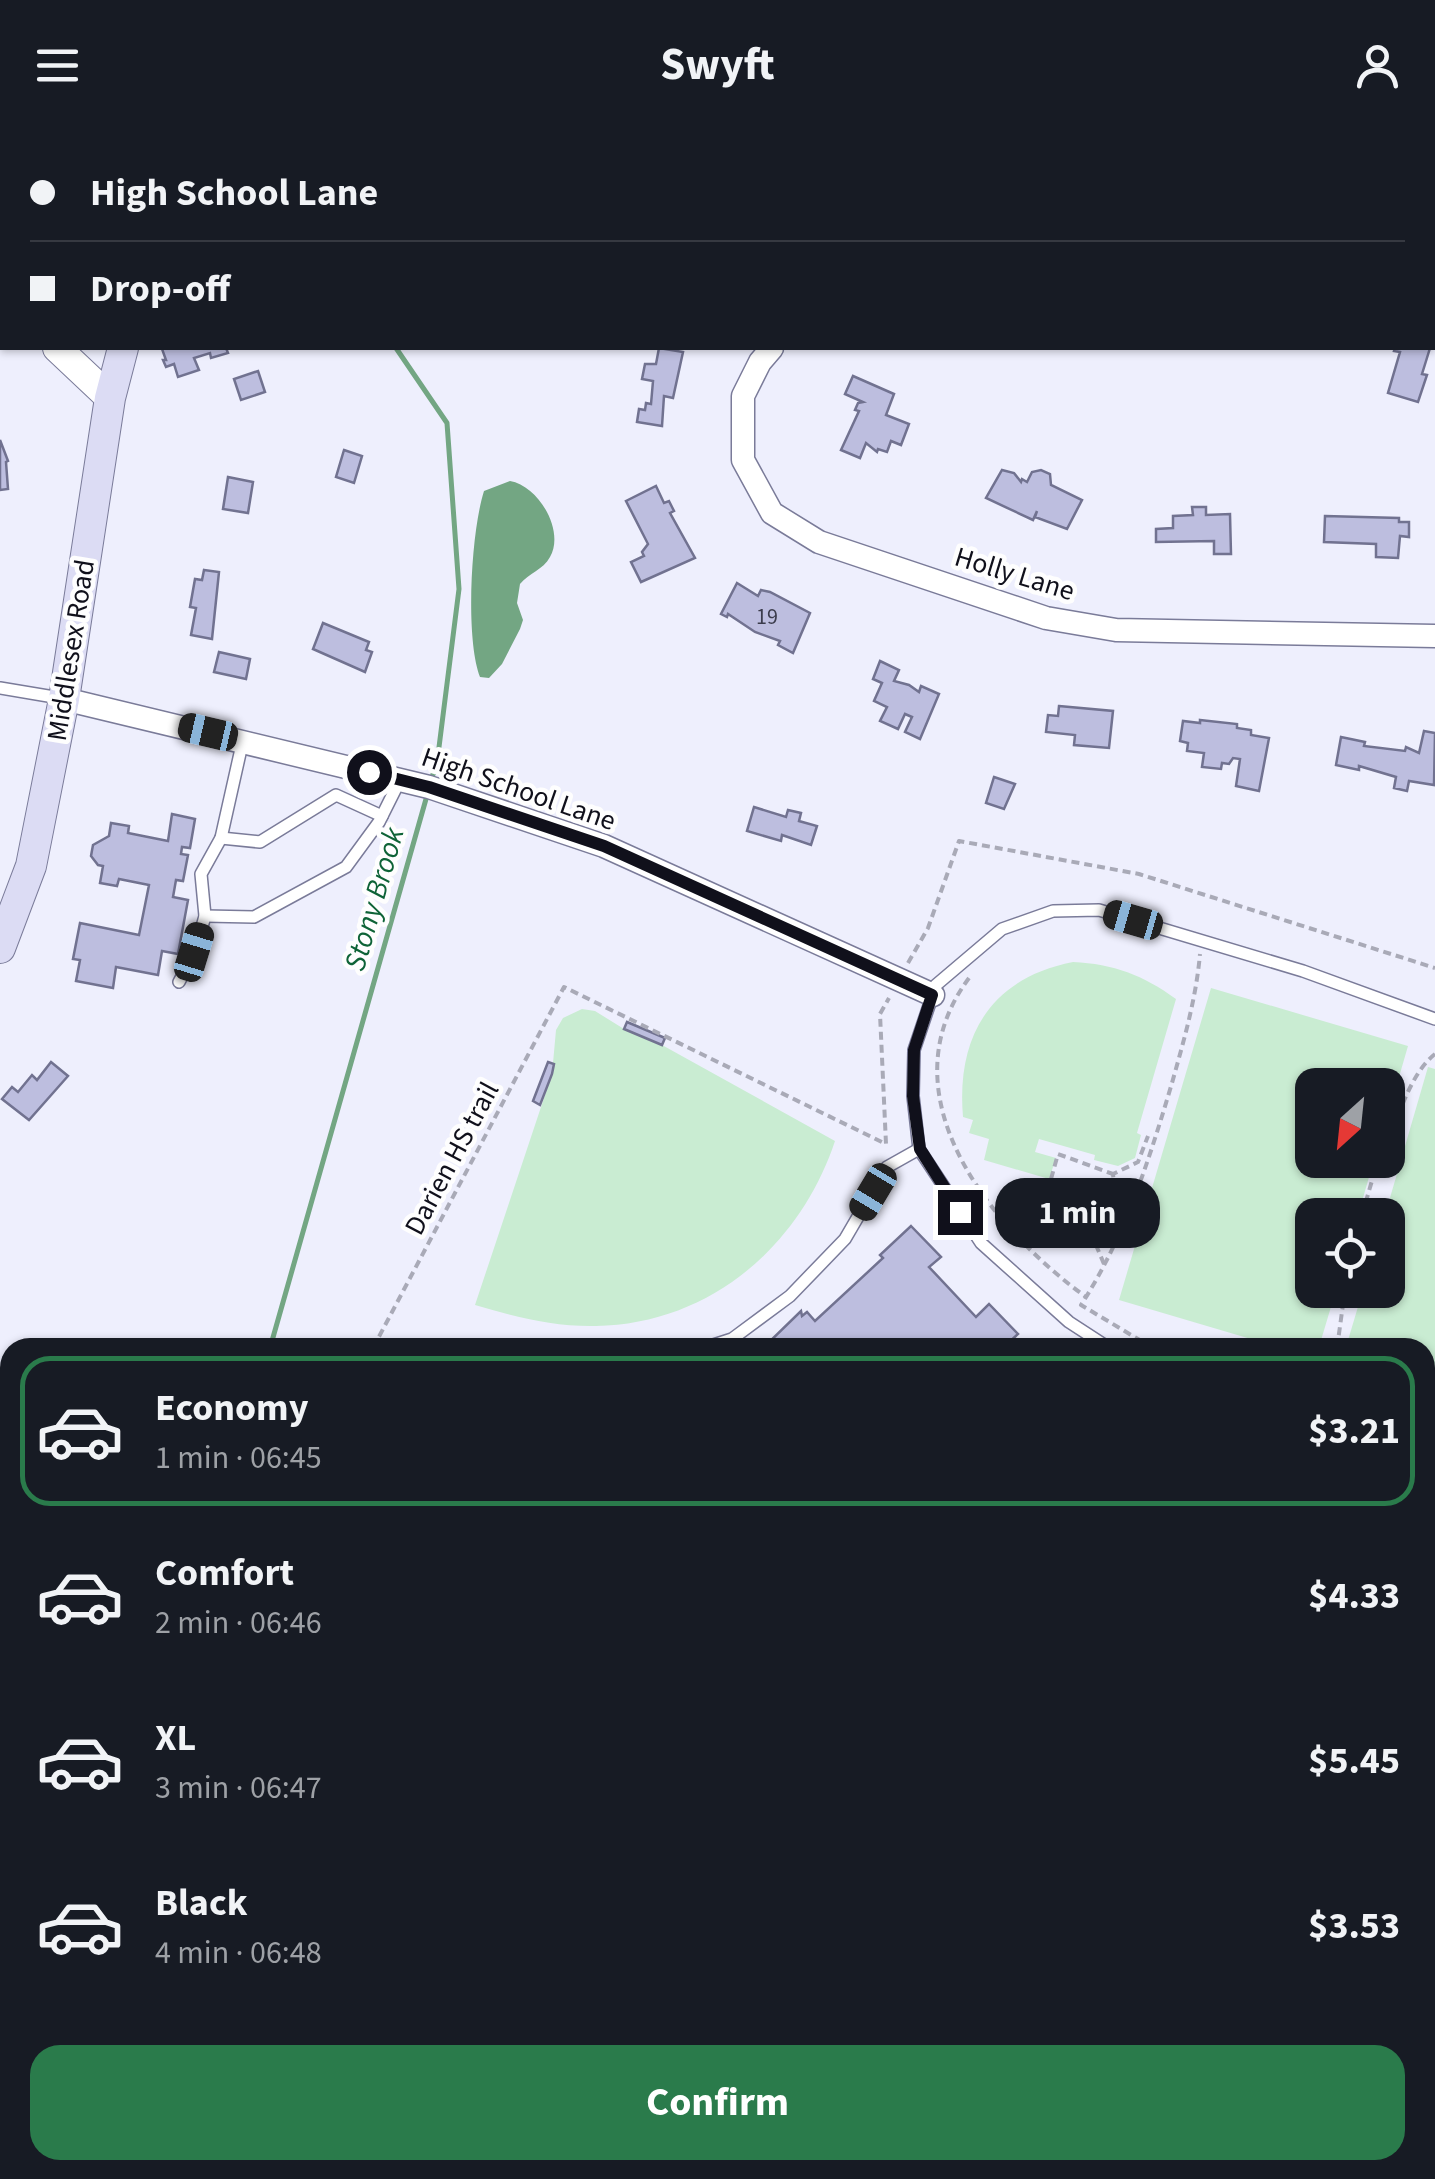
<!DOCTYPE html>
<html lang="en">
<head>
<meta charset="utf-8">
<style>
	:root { --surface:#171b24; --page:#20242c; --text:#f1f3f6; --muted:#9ea1a6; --line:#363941; --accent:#2a7b4b }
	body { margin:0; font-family:"Source Sans 3",sans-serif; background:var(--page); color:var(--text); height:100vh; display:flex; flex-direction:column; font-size:38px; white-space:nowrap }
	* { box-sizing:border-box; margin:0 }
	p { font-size:32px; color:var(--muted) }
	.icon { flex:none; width:55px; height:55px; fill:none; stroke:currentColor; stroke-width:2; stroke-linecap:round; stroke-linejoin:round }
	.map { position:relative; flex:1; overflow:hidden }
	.side { position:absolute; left:0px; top:1208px; width:1435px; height:842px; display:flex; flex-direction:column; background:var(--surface); border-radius:30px 30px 0 0; box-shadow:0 2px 8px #0004 }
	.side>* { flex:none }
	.guide { position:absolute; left:0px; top:0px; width:1435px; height:220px; box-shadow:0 2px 8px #0004; display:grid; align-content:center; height:220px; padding:0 30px; background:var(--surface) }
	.needle { width:65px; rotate:207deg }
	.fabs { position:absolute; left:1295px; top:938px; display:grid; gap:20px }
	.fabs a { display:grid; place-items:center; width:110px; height:110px; border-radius:20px; background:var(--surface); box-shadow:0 2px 8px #0004; font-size:50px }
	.end { position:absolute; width:45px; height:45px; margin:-22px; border:12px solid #10101b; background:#fff; box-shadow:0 0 0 5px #fff }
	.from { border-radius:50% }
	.bubble { position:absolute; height:70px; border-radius:30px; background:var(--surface); box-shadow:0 2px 8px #0004; font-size:32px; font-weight:700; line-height:70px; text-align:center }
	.car { position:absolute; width:30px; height:60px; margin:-30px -15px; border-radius:12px; box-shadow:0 0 8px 2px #0007; background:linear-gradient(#222 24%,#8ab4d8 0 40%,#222 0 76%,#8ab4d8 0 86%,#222 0) }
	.guide b { display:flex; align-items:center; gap:35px; height:95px; font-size:38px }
	.guide b+b { border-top:2px solid var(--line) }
	.guide i { width:25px; height:25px; background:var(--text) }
	ul { padding:18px 0 0; list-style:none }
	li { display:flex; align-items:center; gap:30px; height:150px; margin:0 20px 15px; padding:0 10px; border:5px solid transparent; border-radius:30px }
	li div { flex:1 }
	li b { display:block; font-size:38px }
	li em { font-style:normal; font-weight:700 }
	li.selected { border-color:var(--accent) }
	li>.icon { width:90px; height:90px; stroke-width:1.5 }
	.primary-button { display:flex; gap:20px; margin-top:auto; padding:20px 30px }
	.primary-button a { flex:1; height:115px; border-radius:30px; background:var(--accent); color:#fff; font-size:40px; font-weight:700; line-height:115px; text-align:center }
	header { display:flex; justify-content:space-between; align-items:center; height:130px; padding:0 30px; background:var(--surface); font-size:45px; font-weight:700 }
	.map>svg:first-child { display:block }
</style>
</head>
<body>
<header><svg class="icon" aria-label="menu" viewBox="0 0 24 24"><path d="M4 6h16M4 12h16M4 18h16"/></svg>Swyft<svg class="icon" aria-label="person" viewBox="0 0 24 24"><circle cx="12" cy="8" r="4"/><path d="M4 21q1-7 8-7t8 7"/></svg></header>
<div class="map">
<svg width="1435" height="2049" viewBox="0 0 1435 2049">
	<rect width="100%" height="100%" fill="#eeeffd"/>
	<g fill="#c9ecd2">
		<path d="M 1073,832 C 1114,834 1143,845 1176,869 L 1137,1003 L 1141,1005 L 1135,1028 L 1118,1036 L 1094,1030 L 1095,1025 L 1039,1009 L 1035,1022 L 1056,1028 L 1049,1049 L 984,1030 L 989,1009 L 969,1003 L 973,990 L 963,987 C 956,906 991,848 1073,832 Z"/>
		<polygon points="1211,858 1408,916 1388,985 1388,955 1312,955 1312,1030 1374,1030 1358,1085 1312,1085 1312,1160 1336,1160 1319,1217 1278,1217 1119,1170"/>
		<path d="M 582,879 L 595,881 L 624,899 L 662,915 L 835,1011 C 800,1116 710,1194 596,1196 C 555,1197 515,1187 475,1175 L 552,944 L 556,900 L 563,888 Z"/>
		<polygon points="1428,937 1435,939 1435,1264 1425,1261 1425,1218 1346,1217 1363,1160 1388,1160 1388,1085 1385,1085"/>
		<polygon points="1425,1512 1435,1514 1435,1746 1425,1767"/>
	</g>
	<path fill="#73a683" d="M 510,351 C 539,356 565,401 550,427 C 543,440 529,443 520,454 L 517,473 L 523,490 L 520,499 L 502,534 L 489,548 L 480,547 C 465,507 471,402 484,361 Z"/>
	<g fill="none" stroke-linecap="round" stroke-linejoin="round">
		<g stroke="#73a683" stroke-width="5">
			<polyline points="396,218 447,293 459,459 438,625 431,652"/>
			<polyline points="270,1218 428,662"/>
			<polyline points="540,2049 543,2040"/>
		</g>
	</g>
	<g fill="#bdbedf" stroke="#717290" stroke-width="2.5">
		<polygon points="226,218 228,223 211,228 210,223 194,228 199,240 178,247 174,234 166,237 163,230 166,230 162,219 166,218"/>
		<polygon points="659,218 683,222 673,268 664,266 662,296 637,292 639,279 645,280 646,273 651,274 653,251 642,249 645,234 656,234"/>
		<polygon points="1395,218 1430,218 1422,244 1427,245 1418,272 1388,263 1400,222 1394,221"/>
		<polygon points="258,241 265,262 241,270 234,249"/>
		<polygon points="853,246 894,264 886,285 909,294 901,315 891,311 887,322 878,319 877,322 866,313 860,328 841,320 859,281 855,280 858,273 863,272 845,264"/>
		<polygon points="0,310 8,331 6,332 8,359 0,360"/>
		<polygon points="344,320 362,326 354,353 336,347"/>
		<polygon points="1002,340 1014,343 1021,352 1022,349 1027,352 1032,342 1041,340 1050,344 1051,355 1082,370 1067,399 1035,387 1037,381 1033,390 986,368"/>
		<polygon points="228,347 253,352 248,383 223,379"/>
		<polygon points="656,356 664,373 669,371 674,381 670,383 695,428 641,452 631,432 644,426 642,422 648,414 626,371"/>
		<polygon points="1192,377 1206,377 1206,385 1230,384 1231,424 1214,424 1214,411 1156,412 1156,399 1173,398 1173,386 1193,385"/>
		<polygon points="1325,386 1399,388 1399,392 1409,392 1409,407 1400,406 1398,428 1376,427 1376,414 1324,412"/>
		<polygon points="204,440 219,442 212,509 191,505 196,478 190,477 195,449 202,450"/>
		<polygon points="737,453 758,466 761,460 770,462 810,483 793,523 778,515 780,511 755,502 728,484 727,487 721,484"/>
		<polygon points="323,493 369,512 366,520 372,522 365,542 313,519"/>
		<polygon points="219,522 250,529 246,549 214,542"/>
		<polygon points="880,531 899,540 894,551 909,555 919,562 921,556 939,564 920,609 905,602 912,587 905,584 898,599 880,591 887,577 874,571 882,553 873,549"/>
		<polygon points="1059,576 1113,581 1109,618 1074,615 1075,605 1046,602 1048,585 1058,586"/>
		<polygon points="1200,590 1237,594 1237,598 1251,600 1251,605 1269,608 1259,661 1236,656 1240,629 1233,628 1229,634 1222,633 1221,639 1202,637 1204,623 1187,621 1188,613 1180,611 1183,591 1200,593"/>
		<polygon points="1424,601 1435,603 1434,655 1409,651 1407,661 1394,658 1396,647 1359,636 1359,640 1336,635 1341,607 1365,612 1364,616 1405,621 1406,617 1419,623"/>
		<polygon points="994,647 1015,654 1004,679 986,673"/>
		<polygon points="754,677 786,687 788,680 801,683 799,691 817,696 811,715 782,705 781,711 747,701"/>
		<polygon points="172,684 195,689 190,718 182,717 181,724 188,725 183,751 176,750 173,767 188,770 178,824 162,821 158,845 116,837 113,858 76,851 80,830 73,829 80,793 139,805 149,755 119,749 117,756 100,753 103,736 98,735 91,726 93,715 109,706 111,693 129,696 128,703 168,711"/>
		<polygon points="627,892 665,908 662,915 624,899"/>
		<polygon points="51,932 68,946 29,990 2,969 12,957 18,962 32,945 37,950"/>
		<polygon points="548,932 554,934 552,944 540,975 533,971"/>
		<polygon points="911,1096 941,1127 929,1137 976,1187 989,1174 1018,1204 1003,1218 765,1216 801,1181 802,1186 807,1182 815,1191 883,1128 880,1125"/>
	</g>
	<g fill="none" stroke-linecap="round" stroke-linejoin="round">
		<g stroke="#7a7b99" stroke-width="14">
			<g id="service">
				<polyline points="0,558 60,568"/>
				<polyline points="221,708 260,712 336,665 382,686"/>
				<polyline points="205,786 254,787 346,737 379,692 400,650"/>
				<polyline points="179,852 195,822 205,786 201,744 221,708 243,610"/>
				<polyline points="704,1218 732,1209 790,1166 845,1109 887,1037 919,1019"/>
				<polyline points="1109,1218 1069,1192 981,1113 919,1019 913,966 914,920 936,855 1002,799 1053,781 1099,780 1303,841 1435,889"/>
				<polyline points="1426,1321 1435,1341"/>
				<polyline points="1425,1440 1435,1443"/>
				<polyline points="160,2049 168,2040"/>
			</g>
		</g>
		<g stroke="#7a7b99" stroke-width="25">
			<g id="minor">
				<polyline points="938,2 940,0"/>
				<polyline points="772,218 760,232 743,266 743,330 772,383 819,412 1046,488 1116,500 1435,506"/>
				<polyline points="64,569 429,657 604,716 933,865"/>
				<polyline points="0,1970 10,1972"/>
				<polyline points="230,2040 238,2049"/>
			</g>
		</g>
		<g stroke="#7a7b99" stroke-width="30">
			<g id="tertiary">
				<polyline points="0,31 2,31"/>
				<polyline points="0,164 2,166"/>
				<polyline points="57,218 110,268"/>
			</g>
		</g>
		<g stroke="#7a7b99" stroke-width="32">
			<g id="secondary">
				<polyline points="222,2 228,0"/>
				<polyline points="0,818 31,736 64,569 110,268 123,218"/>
			</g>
		</g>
		<g stroke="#a9aab7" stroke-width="4" stroke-dasharray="8 5" stroke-linecap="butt">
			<polyline points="908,833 928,798 959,711 1139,744 1435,838"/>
			<path d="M 969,848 C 882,965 991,1098 1086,1167"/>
			<path d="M 1388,1010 C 1400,983 1411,943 1435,924"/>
			<polyline points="1051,1049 1058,1024 1113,1044"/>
			<polyline points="1362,1085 1378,1030"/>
			<polyline points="1104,1134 1096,1115 1114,1054 1113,1044 1138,1032 1148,1006"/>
			<polyline points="373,1218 564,857 886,1014 880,884 889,868"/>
			<path d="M 1153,1218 L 1081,1175 C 1125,1107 1149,1030 1172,953 C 1184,910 1196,869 1200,824"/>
			<polyline points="1337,1218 1345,1160"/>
			<polyline points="1425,1289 1435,1290"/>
			<polyline points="1425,1868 1435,1854"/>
		</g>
		<use href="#service" stroke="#fff" stroke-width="11"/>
		<use href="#minor" stroke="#fff" stroke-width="22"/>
		<use href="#tertiary" stroke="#fff" stroke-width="28"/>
		<use href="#secondary" stroke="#dcdcf4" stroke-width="30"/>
	</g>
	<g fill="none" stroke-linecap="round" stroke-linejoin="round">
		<polyline stroke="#10101b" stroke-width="12" points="369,642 429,657 604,716 932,865 914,920 913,966 920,1019 960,1082"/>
	</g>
	<g text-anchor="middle" stroke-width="9" stroke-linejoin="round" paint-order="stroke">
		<g font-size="22" fill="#3b3c4c">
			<text x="767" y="494">19</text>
		</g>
		<g font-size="28" fill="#10101b" stroke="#fefefe">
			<text transform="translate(1015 443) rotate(17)" y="10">Holly Lane</text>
			<text transform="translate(70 520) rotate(-81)" y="10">Middlesex Road</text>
			<text transform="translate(519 658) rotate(19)" y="10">High School Lane</text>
			<text transform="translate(451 1028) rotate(-62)" y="10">Darien HS trail</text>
		</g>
		<g font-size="30" font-style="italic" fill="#0e6337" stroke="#fefefe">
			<text transform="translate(374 769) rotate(-74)" y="10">Stony Brook</text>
		</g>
	</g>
</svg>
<div class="fabs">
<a><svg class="needle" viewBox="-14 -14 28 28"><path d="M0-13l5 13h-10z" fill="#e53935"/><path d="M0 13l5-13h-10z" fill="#9ea1a6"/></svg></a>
<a><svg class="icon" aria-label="locate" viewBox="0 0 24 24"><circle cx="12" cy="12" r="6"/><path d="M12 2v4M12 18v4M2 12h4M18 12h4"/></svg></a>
</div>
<i class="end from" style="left:369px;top:642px"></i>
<i class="end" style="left:960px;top:1082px"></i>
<div class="bubble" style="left:995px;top:1048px;width:165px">1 min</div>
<i class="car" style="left:208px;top:602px;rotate:283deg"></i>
<i class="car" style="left:1133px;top:790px;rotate:286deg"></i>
<i class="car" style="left:194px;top:822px;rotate:17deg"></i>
<i class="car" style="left:873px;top:1062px;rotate:211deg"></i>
<div class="guide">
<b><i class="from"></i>High School Lane</b>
<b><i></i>Drop-off</b>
</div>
<section class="side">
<ul>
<li class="selected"><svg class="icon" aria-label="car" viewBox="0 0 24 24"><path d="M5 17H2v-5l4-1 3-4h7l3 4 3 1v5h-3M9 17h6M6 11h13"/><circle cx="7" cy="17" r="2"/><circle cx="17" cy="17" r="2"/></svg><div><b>Economy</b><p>1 min · 06:45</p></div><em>$3.21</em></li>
<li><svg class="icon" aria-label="car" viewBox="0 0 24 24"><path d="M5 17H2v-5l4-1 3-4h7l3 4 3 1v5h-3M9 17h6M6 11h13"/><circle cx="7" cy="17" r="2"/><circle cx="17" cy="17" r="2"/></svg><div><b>Comfort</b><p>2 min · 06:46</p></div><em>$4.33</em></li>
<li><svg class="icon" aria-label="car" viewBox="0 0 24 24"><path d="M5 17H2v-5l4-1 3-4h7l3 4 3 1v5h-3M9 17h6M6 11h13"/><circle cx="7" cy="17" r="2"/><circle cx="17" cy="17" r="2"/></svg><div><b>XL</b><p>3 min · 06:47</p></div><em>$5.45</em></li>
<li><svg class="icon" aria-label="car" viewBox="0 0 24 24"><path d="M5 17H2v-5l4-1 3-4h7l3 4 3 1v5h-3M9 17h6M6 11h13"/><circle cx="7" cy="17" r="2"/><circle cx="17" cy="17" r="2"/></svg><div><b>Black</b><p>4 min · 06:48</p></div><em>$3.53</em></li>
</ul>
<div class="primary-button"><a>Confirm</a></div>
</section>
</div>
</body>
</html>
